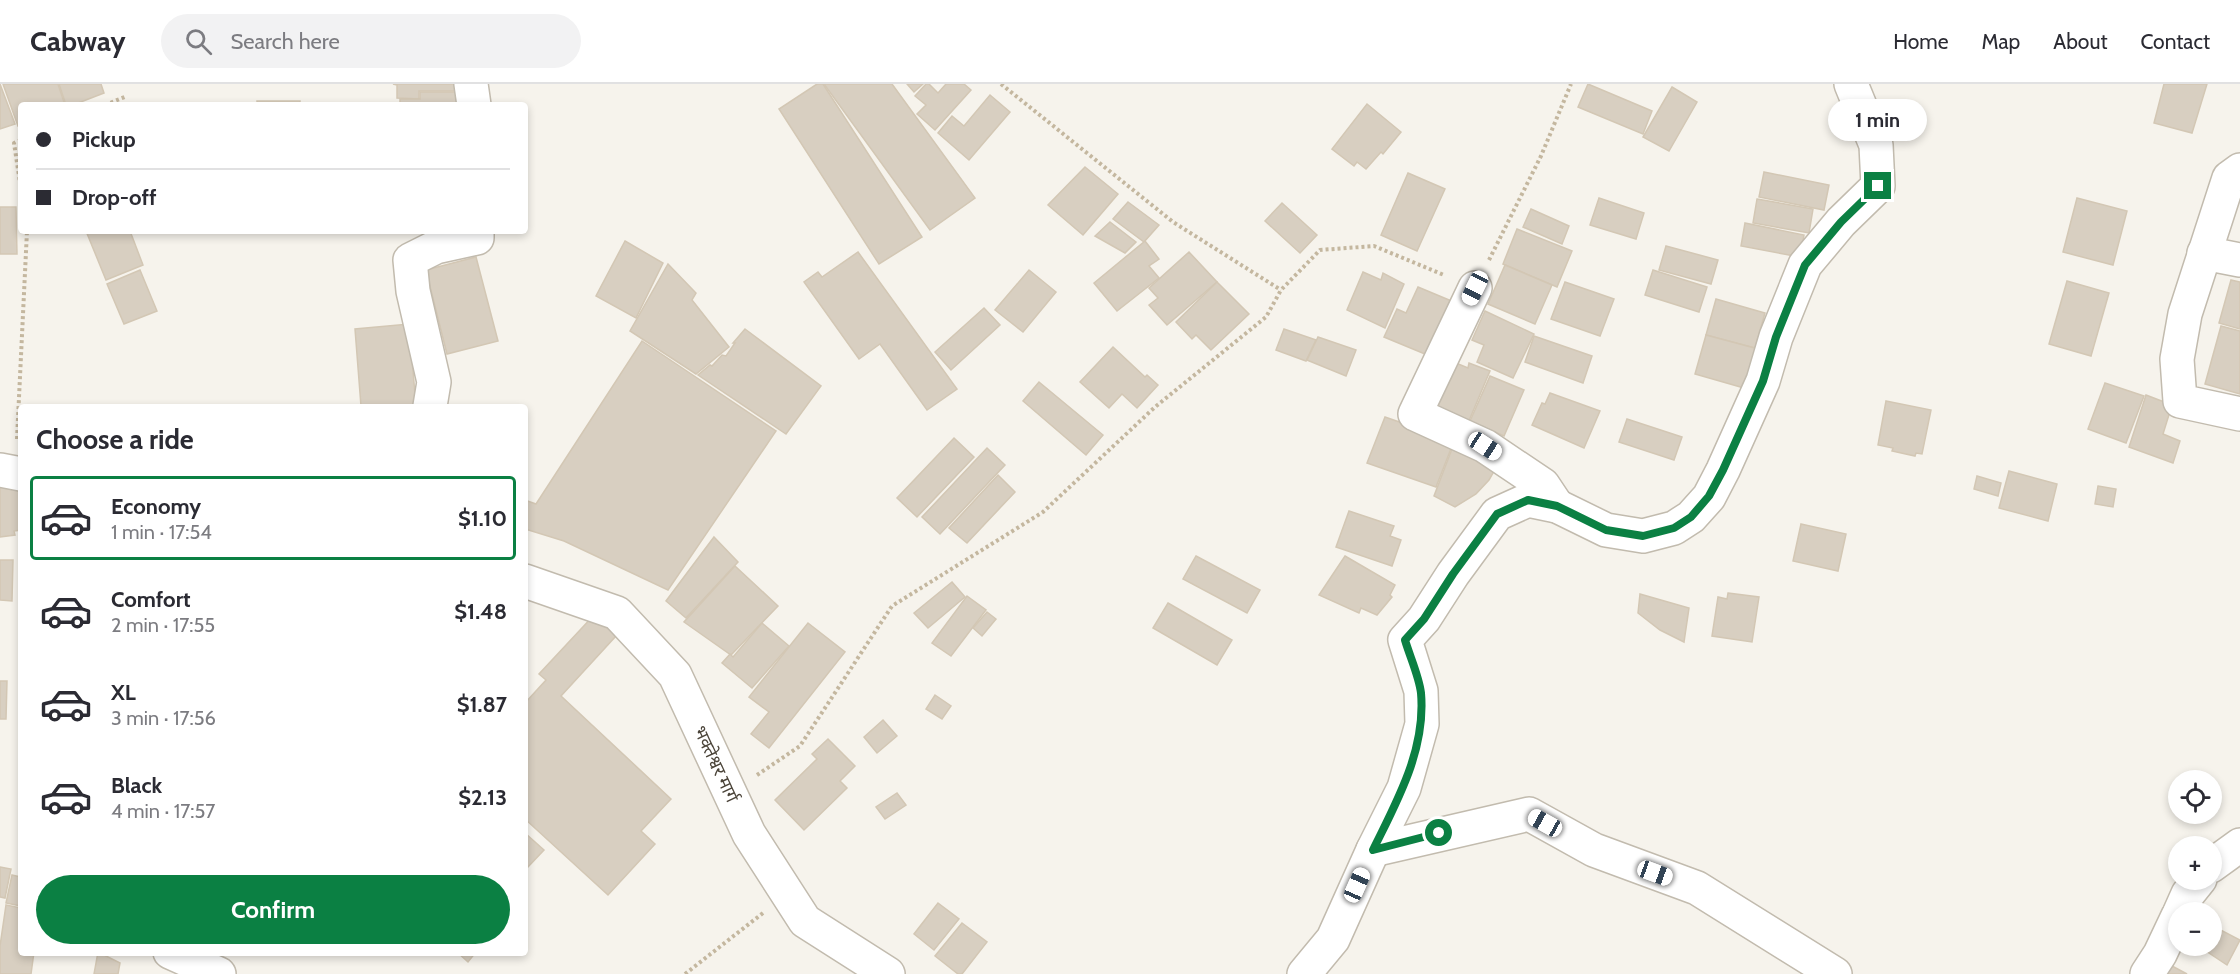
<!DOCTYPE html>
<html lang="en">
<head>
<meta charset="utf-8">
<style>
	:root { --surface:#fff; --page:#f2f2f3; --text:#2b2b33; --muted:#7c7c81; --line:#e1e1e2; --accent:#0b8043 }
	body { margin:0; font-family:Cabin,"Noto Sans Devanagari",sans-serif; background:var(--page); color:var(--text); height:100vh; display:flex; flex-direction:column; font-size:22px; white-space:nowrap }
	* { box-sizing:border-box; margin:0 }
	p { font-size:20px; color:var(--muted) }
	.icon { flex:none; width:33px; height:33px; fill:none; stroke:currentColor; stroke-width:2; stroke-linecap:round; stroke-linejoin:round }
	.map { position:relative; flex:1; overflow:hidden }
	.sheet { position:absolute; left:18px; top:320px; width:510px; height:552px; display:flex; flex-direction:column; background:var(--surface); border-radius:6px; box-shadow:0 3px 9px #0003 }
	.sheet>* { flex:none }
	.hud { position:absolute; left:18px; top:18px; width:510px; height:132px; border-radius:6px; box-shadow:0 3px 9px #0003; display:grid; align-content:center; height:132px; padding:0 18px; background:var(--surface) }
	.tools { position:absolute; left:2168px; top:686px; display:grid; gap:12px }
	.tools a { display:grid; place-items:center; width:54px; height:54px; border-radius:50%; background:var(--surface); box-shadow:0 3px 9px #0003; font-size:30px }
	.end { position:absolute; width:27px; height:27px; margin:-14px; border:8px solid #0b8043; background:#fff; box-shadow:0 0 0 3px #fff }
	.from { border-radius:50% }
	.bubble { position:absolute; height:42px; border-radius:21px; background:var(--surface); box-shadow:0 3px 9px #0003; font-size:20px; font-weight:700; line-height:42px; text-align:center }
	.car { position:absolute; width:18px; height:36px; margin:-18px -9px; border-radius:8px; box-shadow:0 0 4px 2px #0007; background:linear-gradient(#fff 24%,#345 0 40%,#fff 0 76%,#345 0 86%,#fff 0) }
	.hud b { display:flex; align-items:center; gap:21px; height:57px; font-size:22px }
	.hud b+b { border-top:2px solid var(--line) }
	.hud i { width:15px; height:15px; background:var(--text) }
	ul { padding:0; list-style:none }
	li { display:flex; align-items:center; gap:18px; height:84px; margin:0 12px 9px; padding:0 6px; border:3px solid transparent; border-radius:6px }
	li div { flex:1 }
	li b { display:block; font-size:22px }
	li em { font-style:normal; font-weight:700 }
	li.current { border-color:var(--accent) }
	li>.icon { width:54px; height:54px; stroke-width:1.5 }
	h2 { padding:0 18px; font-size:27px; line-height:72px }
	.button { display:flex; gap:12px; margin-top:auto; padding:12px 18px }
	.button a { flex:1; height:69px; border-radius:36px; background:var(--accent); color:#fff; font-size:24px; font-weight:700; line-height:69px; text-align:center }
	header { display:flex; align-items:center; gap:36px; box-sizing:border-box; height:84px; padding:0 30px; background:var(--surface); border-bottom:2px solid var(--line) }
	header strong { font-size:28px }
	nav { display:flex; gap:33px; margin-inline-start:auto; font-size:21px }
	.search { width:420px; height:54px; background:var(--page); display:flex; align-items:center; gap:15px; box-sizing:border-box; padding:0 21px; border-radius:33px; color:var(--muted); font-size:22px }
	.map>svg:first-child { display:block }
</style>
</head>
<body>
<header>
<strong>Cabway</strong>
<div class="search"><svg class="icon" aria-label="search" viewBox="0 0 24 24"><circle cx="10" cy="10" r="6"/><path d="M15 15l6 6"/></svg>Search here</div>
<nav><a>Home</a><a>Map</a><a>About</a><a>Contact</a></nav>
</header>
<div class="map">
<svg width="2240" height="890" viewBox="0 0 2240 890">
	<rect width="100%" height="100%" fill="#f6f3ec"/>
	<g fill="#d8cfc1" stroke="#d3c7b4" stroke-width="1.5">
		<polygon points="0,0 15,40 0,45"/>
		<polygon points="3,0 58,0 65,21 21,21 21,41 18,42"/>
		<polygon points="59,0 101,0 104,9 73,21 66,21"/>
		<polygon points="393,0 455,0 455,7 419,7 419,15 397,14 397,1"/>
		<polygon points="817,0 823,0 922,153 879,180 779,25"/>
		<polygon points="824,0 892,0 975,114 930,146"/>
		<polygon points="907,0 923,0 914,8"/>
		<polygon points="926,0 929,0 938,9 946,0 964,0 971,6 935,46 917,30 926,21 915,12"/>
		<polygon points="1588,0 1652,27 1643,50 1578,23"/>
		<polygon points="2164,0 2207,0 2192,49 2154,39"/>
		<polygon points="1672,3 1697,18 1669,67 1643,53"/>
		<polygon points="420,8 459,8 459,21 400,21 400,15 420,15"/>
		<polygon points="990,11 1010,28 969,76 938,49 952,32 964,42"/>
		<rect x="257" y="17" width="43" height="4"/>
		<polygon points="1367,20 1401,48 1383,70 1381,68 1366,85 1357,78 1354,82 1332,65"/>
		<polygon points="1085,83 1118,110 1083,151 1048,121"/>
		<polygon points="1764,88 1829,101 1824,126 1759,113"/>
		<polygon points="1408,89 1445,105 1417,167 1381,151"/>
		<polygon points="1599,114 1644,129 1636,155 1590,141"/>
		<polygon points="2077,114 2127,127 2113,181 2063,168"/>
		<polygon points="1757,115 1813,125 1809,149 1753,139"/>
		<polygon points="1128,118 1159,141 1144,158 1113,135"/>
		<polygon points="1282,119 1317,151 1300,169 1265,137"/>
		<polygon points="0,123 16,123 17,170 0,170"/>
		<polygon points="1531,125 1569,142 1562,160 1523,143"/>
		<polygon points="1110,138 1136,158 1125,169 1095,152"/>
		<polygon points="1745,139 1804,151 1800,173 1741,162"/>
		<polygon points="1517,145 1572,167 1557,203 1503,180"/>
		<polygon points="86,147 130,147 143,181 106,196"/>
		<polygon points="625,157 663,179 636,234 596,212"/>
		<polygon points="1145,157 1159,175 1149,182 1159,194 1117,227 1094,199"/>
		<polygon points="1666,162 1718,176 1711,200 1659,186"/>
		<polygon points="858,168 957,305 927,326 880,260 859,275 804,198 818,188 822,193"/>
		<polygon points="1189,168 1217,198 1167,241 1149,221 1158,214 1149,204"/>
		<polygon points="476,173 498,257 447,270 426,186"/>
		<polygon points="668,180 696,209 692,216 729,263 696,290 630,247"/>
		<polygon points="1505,181 1552,201 1535,240 1488,220"/>
		<polygon points="140,186 157,227 124,240 107,200"/>
		<polygon points="1029,186 1056,208 1023,248 995,226"/>
		<polygon points="1653,186 1707,203 1699,228 1645,211"/>
		<polygon points="1363,188 1381,196 1383,189 1404,200 1385,244 1347,226"/>
		<polygon points="2231,196 2240,198 2240,245 2219,239"/>
		<polygon points="2067,197 2109,209 2091,272 2049,260"/>
		<polygon points="1217,198 1249,230 1211,266 1196,251 1192,255 1176,238"/>
		<polygon points="1565,198 1614,215 1600,252 1551,235"/>
		<polygon points="1418,203 1461,221 1437,275 1384,253 1397,225 1406,229"/>
		<polygon points="1716,215 1765,229 1755,264 1706,251"/>
		<polygon points="984,224 1000,241 951,286 935,268"/>
		<polygon points="1485,227 1534,250 1513,294 1477,278 1484,261 1472,256"/>
		<polygon points="409,240 416,322 361,322 355,245"/>
		<polygon points="2221,242 2240,247 2240,310 2205,300"/>
		<polygon points="745,245 821,302 786,350 698,291 710,281 712,282 722,271 726,272 735,259 733,259"/>
		<polygon points="1284,245 1316,256 1306,277 1276,266"/>
		<polygon points="1706,251 1762,266 1751,306 1695,290"/>
		<polygon points="1534,252 1592,272 1583,299 1525,278"/>
		<polygon points="1318,253 1356,266 1346,292 1307,276"/>
		<polygon points="642,257 776,347 668,506 564,457 525,445 525,416 536,420"/>
		<polygon points="1113,263 1145,293 1147,291 1158,301 1137,324 1122,310 1109,324 1080,298"/>
		<polygon points="1451,277 1468,284 1469,279 1490,287 1468,339 1432,324"/>
		<polygon points="1490,292 1524,306 1504,352 1470,337"/>
		<polygon points="1039,298 1103,351 1086,371 1023,317"/>
		<polygon points="2105,299 2144,312 2126,359 2088,345"/>
		<polygon points="1550,309 1600,327 1584,364 1532,341 1542,319 1545,320"/>
		<polygon points="2146,311 2172,321 2163,350 2180,357 2173,379 2129,363"/>
		<polygon points="1886,317 1931,326 1922,370 1916,369 1915,372 1892,367 1893,364 1878,361"/>
		<polygon points="1385,333 1454,357 1436,403 1367,379"/>
		<polygon points="1627,335 1682,353 1674,376 1619,358"/>
		<polygon points="954,354 974,373 917,433 897,414"/>
		<polygon points="1455,357 1498,380 1489,396 1476,410 1455,423 1434,412"/>
		<polygon points="987,364 1005,381 940,450 922,433"/>
		<polygon points="2009,387 2057,400 2048,437 1999,424"/>
		<polygon points="998,391 1015,408 967,459 949,444"/>
		<polygon points="1977,392 2001,399 1998,412 1974,405"/>
		<polygon points="21,398 21,446 14,447 15,451 0,453 0,400"/>
		<polygon points="2098,402 2116,405 2113,423 2095,420"/>
		<polygon points="1349,427 1394,442 1390,452 1401,456 1392,482 1336,463"/>
		<polygon points="1801,440 1846,450 1838,487 1793,477"/>
		<polygon points="714,453 738,478 686,534 666,517"/>
		<polygon points="1196,472 1260,506 1247,529 1183,495"/>
		<polygon points="1345,472 1395,501 1390,511 1392,513 1377,531 1361,524 1359,529 1319,511"/>
		<polygon points="0,476 13,476 12,517 0,516"/>
		<polygon points="735,482 778,522 731,571 684,538"/>
		<polygon points="952,498 965,513 928,544 914,529"/>
		<polygon points="1728,509 1759,513 1752,558 1712,552 1718,513 1727,515"/>
		<polygon points="1640,510 1689,524 1684,558 1660,546 1638,529"/>
		<polygon points="967,512 986,526 951,572 932,559"/>
		<polygon points="1168,519 1232,556 1217,581 1153,544"/>
		<polygon points="987,528 996,535 982,552 973,544"/>
		<polygon points="594,531 616,552 561,612 671,715 641,747 655,760 608,811 525,735 525,619 546,596 539,590"/>
		<polygon points="762,539 789,562 752,604 722,579 730,570 733,573"/>
		<polygon points="808,539 845,568 769,664 751,650 769,628 749,613"/>
		<polygon points="0,597 7,597 6,635 0,635"/>
		<polygon points="935,611 951,622 942,635 926,625"/>
		<polygon points="883,636 897,652 877,669 864,653"/>
		<polygon points="828,655 855,682 840,697 847,704 804,746 775,716 817,675 812,670"/>
		<polygon points="897,709 906,721 885,735 876,723"/>
		<polygon points="525,749 544,766 525,786"/>
		<polygon points="0,783 11,785 5,814 0,813"/>
		<polygon points="12,791 21,793 21,822 6,819"/>
		<polygon points="938,819 959,835 934,866 914,850"/>
		<polygon points="6,821 21,824 21,868 34,868 31,890 0,890 0,862"/>
		<polygon points="962,839 987,858 962,890 958,890 935,872"/>
		<polygon points="2211,841 2240,856 2227,881 2197,861 2211,861"/>
		<polygon points="98,868 120,879 118,890 94,890"/>
		<polygon points="457,868 476,868 468,878"/>
		<polygon points="2172,882 2187,890 2165,890"/>
	</g>
	<g fill="none" stroke-linecap="round" stroke-linejoin="round">
		<g stroke="#c2bbae" stroke-width="36">
			<g id="street">
				<polyline points="471,0 474,21"/>
				<polyline points="2240,86 2229,94 2185,230 2177,275 2180,317 2240,330"/>
				<polyline points="2204,169 2240,176"/>
				<polyline points="1475,204 1415,330 1485,362 1543,401 1557,422"/>
				<polyline points="430,322 434,298 413,207 410,176 436,163 477,154 477,147"/>
				<polyline points="0,386 21,390"/>
				<polyline points="525,497 617,529 675,591 749,750 805,837 888,890"/>
				<polyline points="1373,766 1529,730 1594,766 1697,804 1835,890"/>
				<polyline points="2211,782 2240,761"/>
				<polyline points="2180,828 2188,810 2200,795"/>
				<polyline points="170,868 219,890"/>
				<polyline points="1304,890 1333,855 1373,766 1404,704 1422,640 1421,607 1405,556 1424,535 1453,490 1497,430 1528,416 1557,422 1606,446 1643,452 1674,444 1691,433 1709,413 1723,386 1763,297 1776,253 1805,181 1841,138 1878,102 1876,61 1851,0"/>
				<polyline points="2147,890 2160,870 2178,832"/>
			</g>
		</g>
		<g stroke="#c4b79f" stroke-width="4" stroke-dasharray="3 3" stroke-linecap="butt">
			<polyline points="1001,0 1173,138 1281,206"/>
			<polyline points="105,21 127,12"/>
			<polyline points="21,56 14,59 21,105"/>
			<polyline points="1489,176 1541,72 1571,0"/>
			<polyline points="17,355 27,147"/>
			<polyline points="757,691 800,662 892,522 1043,428 1155,323 1266,233 1281,206 1320,166 1374,162 1444,191"/>
			<polyline points="685,890 763,829"/>
		</g>
		<use href="#street" stroke="#fff" stroke-width="33"/>
	</g>
	<g fill="none" stroke-linecap="round" stroke-linejoin="round">
		<path stroke="#0b8043" stroke-width="8" d="M 1439,749 L 1373,766 C 1397,717 1426,666 1421,609 C 1419,592 1410,573 1405,556 L 1424,535 L 1453,490 L 1497,430 L 1528,416 L 1557,422 L 1606,446 L 1643,452 L 1674,444 L 1691,433 L 1709,412 L 1723,386 L 1763,297 L 1776,253 L 1805,181 L 1841,138 L 1878,102"/>
	</g>
	<g text-anchor="middle" stroke-width="4.5" stroke-linejoin="round" paint-order="stroke">
		<g font-size="18" fill="#4b4439" stroke="#fff">
			<text transform="translate(716 680) rotate(65)" y="6">भक्तेश्वर मार्ग</text>
		</g>
	</g>
</svg>
<div class="tools">
<a><svg class="icon" aria-label="locate" viewBox="0 0 24 24"><circle cx="12" cy="12" r="6"/><path d="M12 2v4M12 18v4M2 12h4M18 12h4"/></svg></a>
<a>+</a>
<a>−</a>
</div>
<i class="end from" style="left:1439px;top:749px"></i>
<i class="end" style="left:1878px;top:102px"></i>
<div class="bubble" style="left:1828px;top:15px;width:99px">1 min</div>
<i class="car" style="left:1475px;top:204px;rotate:206deg"></i>
<i class="car" style="left:1485px;top:362px;rotate:123deg"></i>
<i class="car" style="left:1545px;top:739px;rotate:299deg"></i>
<i class="car" style="left:1655px;top:789px;rotate:110deg"></i>
<i class="car" style="left:1357px;top:801px;rotate:24deg"></i>
<div class="hud">
<b><i class="from"></i>Pickup</b>
<b><i></i>Drop-off</b>
</div>
<section class="sheet">
<h2>Choose a ride</h2>
<ul>
<li class="current"><svg class="icon" aria-label="car" viewBox="0 0 24 24"><path d="M5 17H2v-5l4-1 3-4h7l3 4 3 1v5h-3M9 17h6M6 11h13"/><circle cx="7" cy="17" r="2"/><circle cx="17" cy="17" r="2"/></svg><div><b>Economy</b><p>1 min · 17:54</p></div><em>$1.10</em></li>
<li><svg class="icon" aria-label="car" viewBox="0 0 24 24"><path d="M5 17H2v-5l4-1 3-4h7l3 4 3 1v5h-3M9 17h6M6 11h13"/><circle cx="7" cy="17" r="2"/><circle cx="17" cy="17" r="2"/></svg><div><b>Comfort</b><p>2 min · 17:55</p></div><em>$1.48</em></li>
<li><svg class="icon" aria-label="car" viewBox="0 0 24 24"><path d="M5 17H2v-5l4-1 3-4h7l3 4 3 1v5h-3M9 17h6M6 11h13"/><circle cx="7" cy="17" r="2"/><circle cx="17" cy="17" r="2"/></svg><div><b>XL</b><p>3 min · 17:56</p></div><em>$1.87</em></li>
<li><svg class="icon" aria-label="car" viewBox="0 0 24 24"><path d="M5 17H2v-5l4-1 3-4h7l3 4 3 1v5h-3M9 17h6M6 11h13"/><circle cx="7" cy="17" r="2"/><circle cx="17" cy="17" r="2"/></svg><div><b>Black</b><p>4 min · 17:57</p></div><em>$2.13</em></li>
</ul>
<div class="button"><a>Confirm</a></div>
</section>
</div>
</body>
</html>
